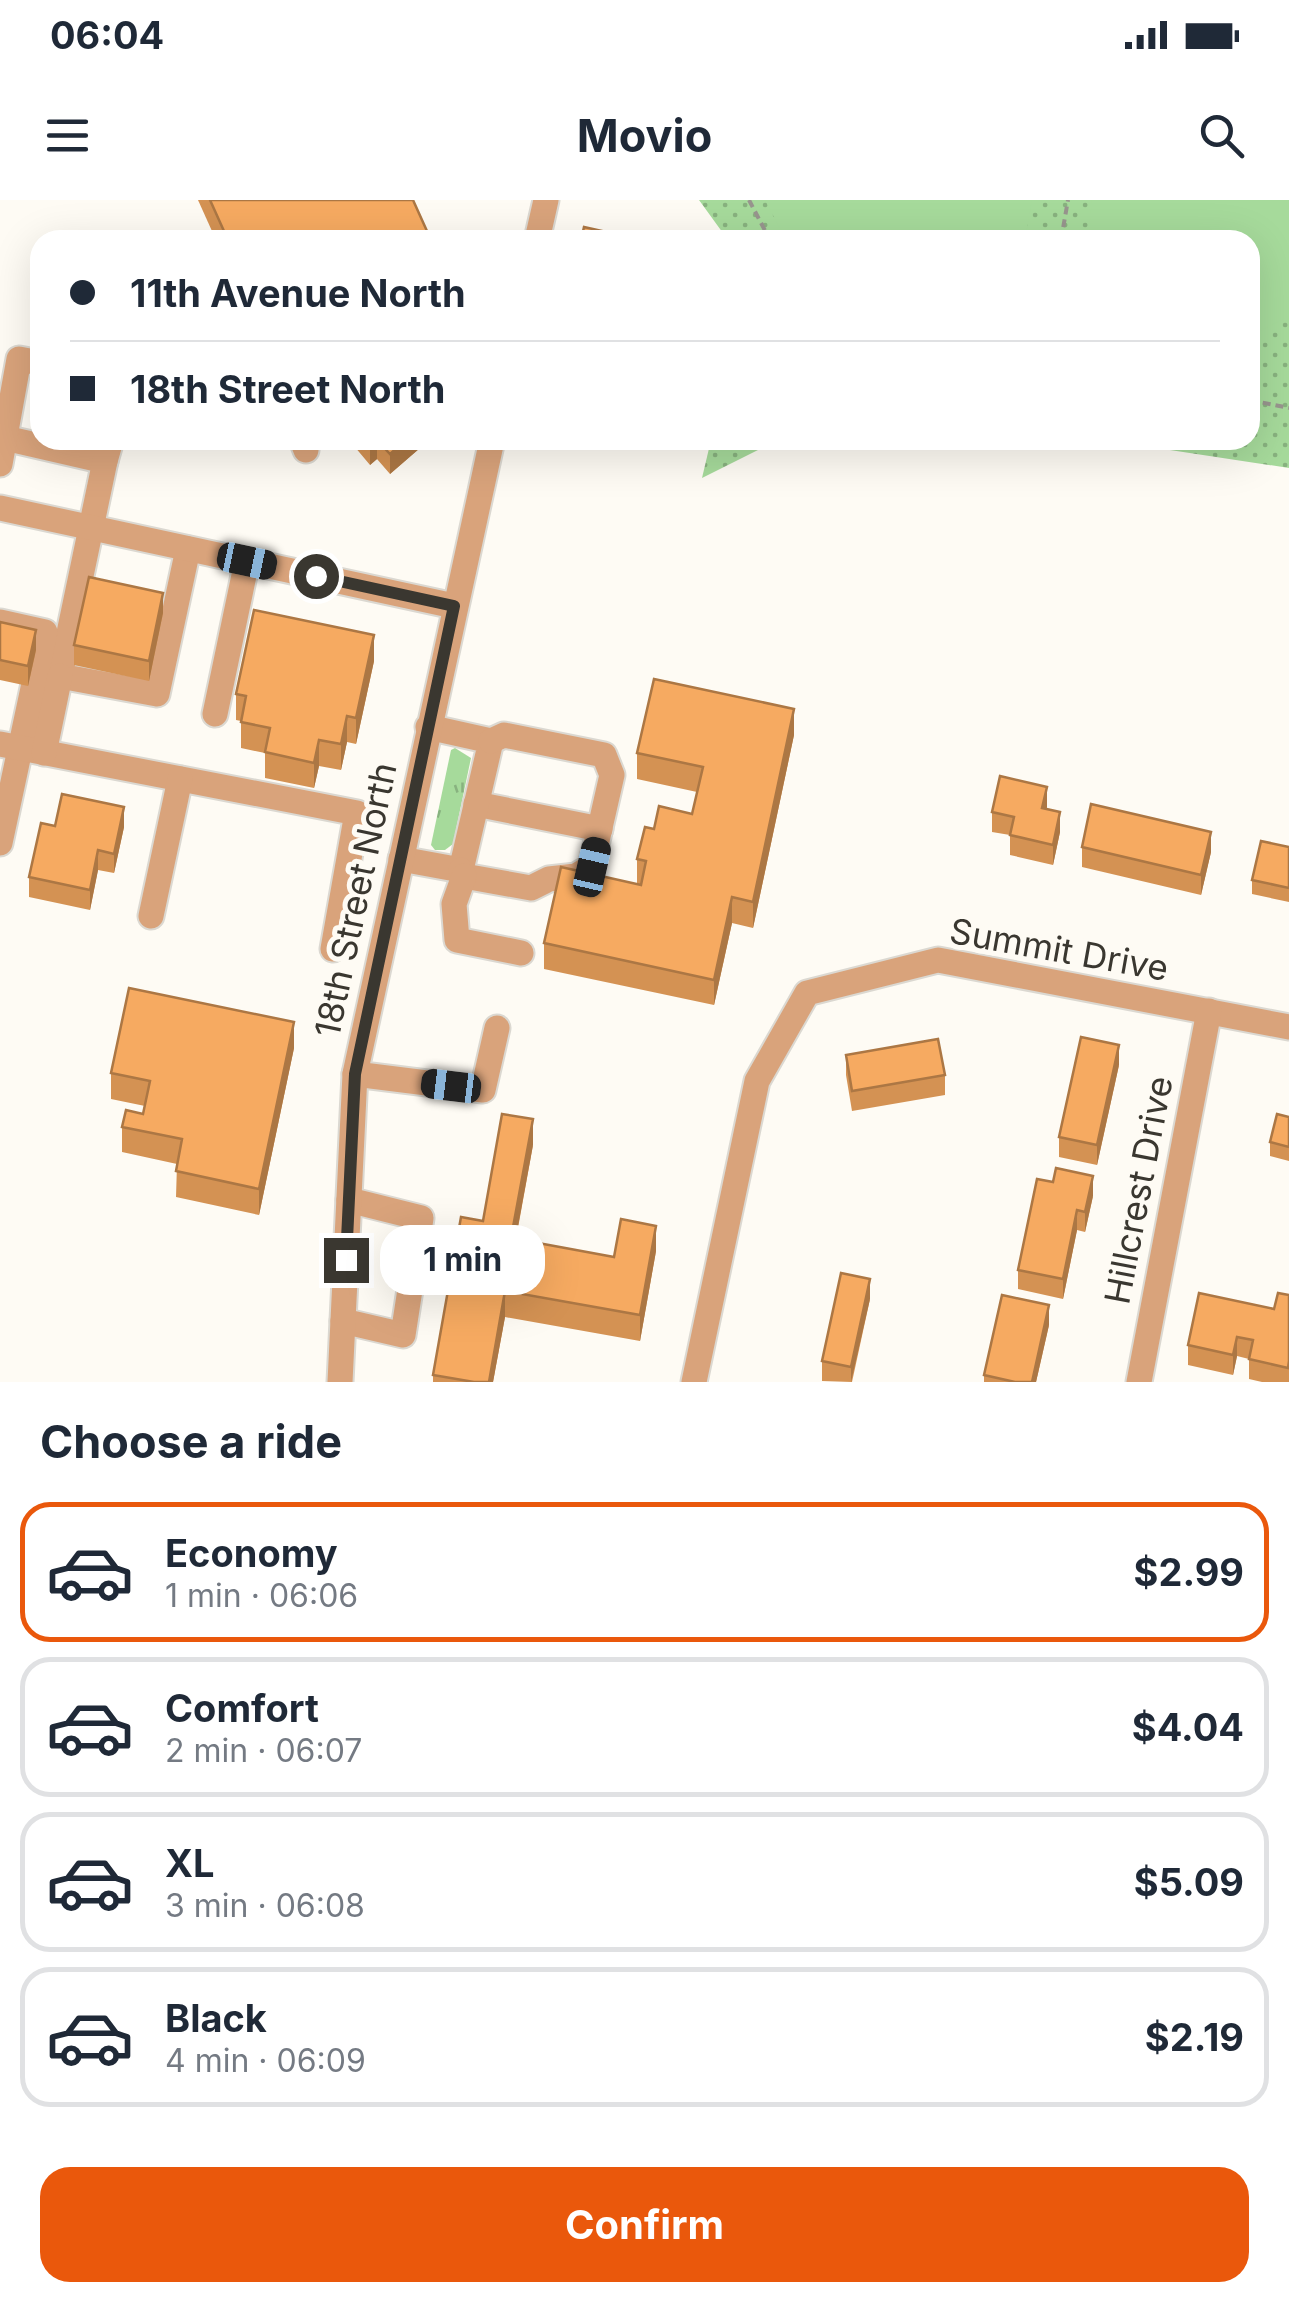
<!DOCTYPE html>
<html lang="en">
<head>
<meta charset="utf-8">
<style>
	:root { --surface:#fff; --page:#f2f2f3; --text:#1f2937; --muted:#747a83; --line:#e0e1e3; --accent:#ea580c }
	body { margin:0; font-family:Inter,sans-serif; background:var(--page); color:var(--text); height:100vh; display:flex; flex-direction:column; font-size:38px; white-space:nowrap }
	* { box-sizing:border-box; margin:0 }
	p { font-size:32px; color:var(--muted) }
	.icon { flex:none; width:55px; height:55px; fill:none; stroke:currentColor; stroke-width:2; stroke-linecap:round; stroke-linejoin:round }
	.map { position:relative; height:1182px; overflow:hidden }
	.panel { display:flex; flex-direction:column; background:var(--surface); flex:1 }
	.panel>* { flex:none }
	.banner { position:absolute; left:30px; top:30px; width:1230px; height:220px; border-radius:30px; box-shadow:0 10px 40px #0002; display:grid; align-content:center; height:220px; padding:0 40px; background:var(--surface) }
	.end { position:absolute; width:45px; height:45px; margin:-22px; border:12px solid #3a3730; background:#fff; box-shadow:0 0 0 5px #fff }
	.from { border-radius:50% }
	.bubble { position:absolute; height:70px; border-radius:30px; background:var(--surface); box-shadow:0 10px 40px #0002; font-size:32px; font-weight:700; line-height:70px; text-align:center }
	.car { position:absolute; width:30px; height:60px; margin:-30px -15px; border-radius:12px; box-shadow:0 0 8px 2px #0007; background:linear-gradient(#222 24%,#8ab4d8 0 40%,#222 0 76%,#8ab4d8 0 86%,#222 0) }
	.banner b { display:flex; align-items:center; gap:35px; height:95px; font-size:38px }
	.banner b+b { border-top:2px solid var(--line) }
	.banner i { width:25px; height:25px; background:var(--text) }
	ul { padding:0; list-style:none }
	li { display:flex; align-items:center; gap:30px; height:140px; margin:0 20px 15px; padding:0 20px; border:5px solid var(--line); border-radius:30px }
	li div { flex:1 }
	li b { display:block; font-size:38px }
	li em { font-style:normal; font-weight:700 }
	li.selected { border-color:var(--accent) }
	li>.icon { width:90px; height:90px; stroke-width:1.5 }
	h2 { padding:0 40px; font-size:45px; line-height:120px }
	.cta { display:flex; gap:20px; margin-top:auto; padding:20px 40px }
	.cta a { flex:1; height:115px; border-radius:30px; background:var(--accent); color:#fff; font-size:40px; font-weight:700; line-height:115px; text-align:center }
	.status { display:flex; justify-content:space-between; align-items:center; height:70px; padding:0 50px; background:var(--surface); direction:ltr }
	.status svg { height:28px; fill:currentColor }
	header { display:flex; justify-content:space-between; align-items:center; height:130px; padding:0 40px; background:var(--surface); font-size:45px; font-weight:700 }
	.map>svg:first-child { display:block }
</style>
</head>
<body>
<div class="status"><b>06:04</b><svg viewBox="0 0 49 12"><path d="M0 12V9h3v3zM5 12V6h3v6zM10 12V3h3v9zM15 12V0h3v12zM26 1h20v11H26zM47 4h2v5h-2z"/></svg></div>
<header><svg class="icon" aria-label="menu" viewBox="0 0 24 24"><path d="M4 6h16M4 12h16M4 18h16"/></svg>Movio<svg class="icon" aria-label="search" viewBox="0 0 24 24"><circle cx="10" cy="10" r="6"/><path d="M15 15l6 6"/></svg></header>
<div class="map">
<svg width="1289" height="1182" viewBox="0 0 1289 1182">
	<defs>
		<pattern id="grass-tufts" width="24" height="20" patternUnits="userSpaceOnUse" patternTransform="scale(2.5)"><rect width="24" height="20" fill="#a6da9b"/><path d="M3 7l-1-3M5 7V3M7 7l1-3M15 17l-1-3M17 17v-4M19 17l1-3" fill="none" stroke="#88b27f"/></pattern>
		<pattern id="park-dots" width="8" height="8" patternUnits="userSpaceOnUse" patternTransform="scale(2.5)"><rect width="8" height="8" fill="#a6da9b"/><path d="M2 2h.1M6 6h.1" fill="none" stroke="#88b27f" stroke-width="1.8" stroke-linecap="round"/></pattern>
	</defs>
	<rect width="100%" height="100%" fill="#fefbf4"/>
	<polygon fill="url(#grass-tufts)" points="455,548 471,558 453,644 445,650 435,650 431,645 451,550"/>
	<g fill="url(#park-dots)">
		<polygon points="699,0 1289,0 1289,268 1104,240 1250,240 1250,40 728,40"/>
		<polygon points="711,240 778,240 702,278"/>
	</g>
	<g fill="#a6da9b">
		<polygon points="765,0 1032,0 1025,40 786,40"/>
		<polygon points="1092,0 1289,0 1289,116 1250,136 1250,40 1088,40"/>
	</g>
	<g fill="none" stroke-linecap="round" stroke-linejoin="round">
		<g stroke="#dbd8d1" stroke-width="29">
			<g id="minor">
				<polyline points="537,40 546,0"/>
				<polyline points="5,238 105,261 111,240"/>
				<polyline points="302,240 306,250"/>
				<polyline points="105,261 60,476 157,494 188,349"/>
				<polyline points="0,264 19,159 40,163"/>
				<polyline points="0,308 454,406"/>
				<polyline points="0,422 45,432 0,643"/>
				<polyline points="215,514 247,361"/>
				<polyline points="0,544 357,613 333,749"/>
				<polyline points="44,553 60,476"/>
				<polyline points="476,604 600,629"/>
				<polyline points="401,659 461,670 491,541 428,527"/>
				<polyline points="461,670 464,676 531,688 549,679 576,676 591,667 612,575 604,555 504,535 491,541"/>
				<polyline points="464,676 454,704 457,740 521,753"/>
				<polyline points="151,716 180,579"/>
				<polyline points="355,874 483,890 497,828"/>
				<polyline points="343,1121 403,1135 421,1018 349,1000"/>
				<polyline points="340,1182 355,874 492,240"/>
				<polyline points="694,1182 757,881 807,793 938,760 1289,827"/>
				<polyline points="1139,1182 1209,811"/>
			</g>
		</g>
		<g stroke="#98958e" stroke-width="4" stroke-dasharray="8 5" stroke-linecap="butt">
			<polyline points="749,0 770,40"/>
			<polyline points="1061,40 1068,0"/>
			<polyline points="1250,200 1289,208"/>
		</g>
		<use href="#minor" stroke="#d9a37b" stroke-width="25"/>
	</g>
	<g fill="#d49253">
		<polygon points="198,0 413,0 431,40 216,40"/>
		<polygon points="349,240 420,240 420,248 390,274 377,259 370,265"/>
		<polygon points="163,413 149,481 74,465 74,445"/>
		<polygon points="0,422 36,450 28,486 0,480"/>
		<polygon points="374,461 356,544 347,542 341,570 319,566 314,588 265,578 265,553 241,548 241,521 236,520 236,494"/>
		<polygon points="794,535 753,728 732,723 714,805 544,769 544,743 637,684 637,659 654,629 692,614 697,592 637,579 637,553"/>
		<polygon points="1047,607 1046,609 1060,632 1053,665 1010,655 1010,635 992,632 992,612"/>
		<polygon points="55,626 124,627 114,673 98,670 90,710 29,697 29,677"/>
		<polygon points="1082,647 1211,652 1201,695 1082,667"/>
		<polygon points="1289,647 1289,702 1252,694 1252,680"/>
		<polygon points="294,848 259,1015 176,997 177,964 122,952 122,927 143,914 145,906 111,899 111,873"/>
		<polygon points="846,855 945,875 945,895 852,911 846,875"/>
		<polygon points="1119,865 1097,965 1059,957 1059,937"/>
		<polygon points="1289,917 1289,961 1270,956 1270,942"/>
		<polygon points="533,945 516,1039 614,1057 656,1051 640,1141 505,1117 493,1182 433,1182 433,1175 483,1021"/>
		<polygon points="1093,996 1085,1032 1077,1030 1063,1099 1018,1089 1018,1070"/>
		<polygon points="1289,1095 1289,1182 1262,1182 1249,1179 1249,1159 1237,1156 1233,1175 1188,1165 1188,1145 1274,1109"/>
		<polygon points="870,1099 852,1182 822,1181 822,1161"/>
		<polygon points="1049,1125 1036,1182 984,1182 984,1175"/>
	</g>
	<g fill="#ac7744">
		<polygon points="279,33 279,40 264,40"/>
		<polygon points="377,240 377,259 370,265 370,245"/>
		<polygon points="406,240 420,240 420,248 390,274 390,254"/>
		<polygon points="163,393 163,413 149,481 149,461"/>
		<polygon points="36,430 36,450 28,486 28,466"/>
		<polygon points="374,435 374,461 356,544 356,518"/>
		<polygon points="794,509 794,535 753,728 753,702"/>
		<polygon points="347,516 347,542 341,570 341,544"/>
		<polygon points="319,540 319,566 314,588 314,563"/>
		<polygon points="1047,587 1047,607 1042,628 1042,608"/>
		<polygon points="124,607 124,627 114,673 114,654"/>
		<polygon points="1060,612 1060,632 1053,665 1053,645"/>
		<polygon points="1211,632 1211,652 1201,695 1201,675"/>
		<polygon points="98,650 98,670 90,710 90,690"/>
		<polygon points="732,697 732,723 714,805 714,780"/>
		<polygon points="294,822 294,848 259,1015 259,989"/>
		<polygon points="1119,845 1119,865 1097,965 1097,945"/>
		<polygon points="533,919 533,945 511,1064 511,1038"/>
		<polygon points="1093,976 1093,996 1085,1032 1085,1012"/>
		<polygon points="1077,1010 1077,1030 1063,1099 1063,1079"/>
		<polygon points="656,1026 656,1051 640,1141 640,1115"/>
		<polygon points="870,1079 870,1099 851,1182 851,1167"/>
		<polygon points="505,1091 505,1117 493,1182 489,1182"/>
		<polygon points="1049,1105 1049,1125 1036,1182 1032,1182"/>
		<polygon points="1237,1137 1237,1156 1233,1175 1233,1155"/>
	</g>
	<g fill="#f6aa61" stroke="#ac7744" stroke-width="2.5">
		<polygon points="210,0 413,0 431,40 282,40 279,33 264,40 228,40"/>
		<polygon points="584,27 642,40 581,40"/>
		<polygon points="377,240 406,240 390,254"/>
		<polygon points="89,377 163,393 149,461 74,445"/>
		<polygon points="254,410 374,435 356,518 347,516 341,544 319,540 314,563 265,552 270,528 241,522 246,496 236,494"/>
		<polygon points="0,422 36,430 28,466 0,460"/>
		<polygon points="654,479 794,509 753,702 732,697 714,780 544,743 561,667 641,685 646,661 637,659 645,627 654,629 659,606 692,614 703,567 637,553"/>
		<polygon points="1000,576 1047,587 1042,608 1060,612 1053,645 1010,635 1014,617 992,612"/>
		<polygon points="62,594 124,607 114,654 98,650 90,690 29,677 41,623 55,626"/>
		<polygon points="1091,604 1211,632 1201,675 1082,647"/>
		<polygon points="1261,641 1289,647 1289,688 1252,680"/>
		<polygon points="129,788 294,822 259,989 176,971 182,939 122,927 126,910 143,914 150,881 111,873"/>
		<polygon points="1081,837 1119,845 1097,945 1059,937"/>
		<polygon points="938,839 945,875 852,891 846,855"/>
		<polygon points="502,914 533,919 511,1038 614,1057 621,1019 656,1026 640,1115 505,1091 489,1182 474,1182 433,1175 461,1017 483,1021"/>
		<polygon points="1277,914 1289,917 1289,947 1270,942"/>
		<polygon points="1056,968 1093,976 1085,1012 1077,1010 1063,1079 1018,1070 1037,979 1053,982"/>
		<polygon points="841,1073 870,1079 851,1167 822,1161"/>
		<polygon points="1199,1093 1274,1109 1278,1093 1289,1095 1289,1161 1288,1168 1249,1159 1253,1140 1237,1137 1233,1155 1188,1145"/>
		<polygon points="1002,1095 1049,1105 1032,1182 1015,1182 984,1175"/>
	</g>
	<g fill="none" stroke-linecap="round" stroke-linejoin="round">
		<polyline stroke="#3a3730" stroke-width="12" points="316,376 454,406 355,874 346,1060"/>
	</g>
	<g text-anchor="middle" stroke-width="10" stroke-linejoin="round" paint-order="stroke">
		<g font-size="35" fill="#3a3730" stroke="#fefbf4">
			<text transform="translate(356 700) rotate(-78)" y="12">18th Street North</text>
			<text transform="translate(1059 750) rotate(10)" y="12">Summit Drive</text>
			<text transform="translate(1139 990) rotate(-79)" y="12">Hillcrest Drive</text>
		</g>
	</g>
</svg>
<i class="end from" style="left:316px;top:376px"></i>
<i class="end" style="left:346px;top:1060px"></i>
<div class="bubble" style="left:380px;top:1025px;width:165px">1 min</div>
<i class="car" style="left:247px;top:361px;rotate:102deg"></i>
<i class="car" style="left:592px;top:667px;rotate:13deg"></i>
<i class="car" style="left:451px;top:886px;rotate:277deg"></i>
<div class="banner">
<b><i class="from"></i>11th Avenue North</b>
<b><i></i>18th Street North</b>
</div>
</div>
<section class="panel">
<h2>Choose a ride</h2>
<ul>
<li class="selected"><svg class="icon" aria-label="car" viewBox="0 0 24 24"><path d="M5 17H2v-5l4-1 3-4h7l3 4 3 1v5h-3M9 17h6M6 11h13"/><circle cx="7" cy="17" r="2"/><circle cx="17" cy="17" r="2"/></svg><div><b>Economy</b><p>1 min · 06:06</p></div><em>$2.99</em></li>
<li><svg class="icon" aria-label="car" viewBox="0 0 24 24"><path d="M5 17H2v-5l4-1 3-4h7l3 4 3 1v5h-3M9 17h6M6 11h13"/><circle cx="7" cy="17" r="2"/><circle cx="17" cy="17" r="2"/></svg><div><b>Comfort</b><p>2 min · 06:07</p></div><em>$4.04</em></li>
<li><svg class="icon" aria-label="car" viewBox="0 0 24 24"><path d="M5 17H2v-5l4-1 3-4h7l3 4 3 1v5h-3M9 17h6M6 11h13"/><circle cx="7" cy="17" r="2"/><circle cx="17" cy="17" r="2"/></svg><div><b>XL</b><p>3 min · 06:08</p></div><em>$5.09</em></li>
<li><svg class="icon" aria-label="car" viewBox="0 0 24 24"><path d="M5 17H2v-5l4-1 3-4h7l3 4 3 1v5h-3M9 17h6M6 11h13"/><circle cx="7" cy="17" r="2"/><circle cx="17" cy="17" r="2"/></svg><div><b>Black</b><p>4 min · 06:09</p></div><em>$2.19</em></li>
</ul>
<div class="cta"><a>Confirm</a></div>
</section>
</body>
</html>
